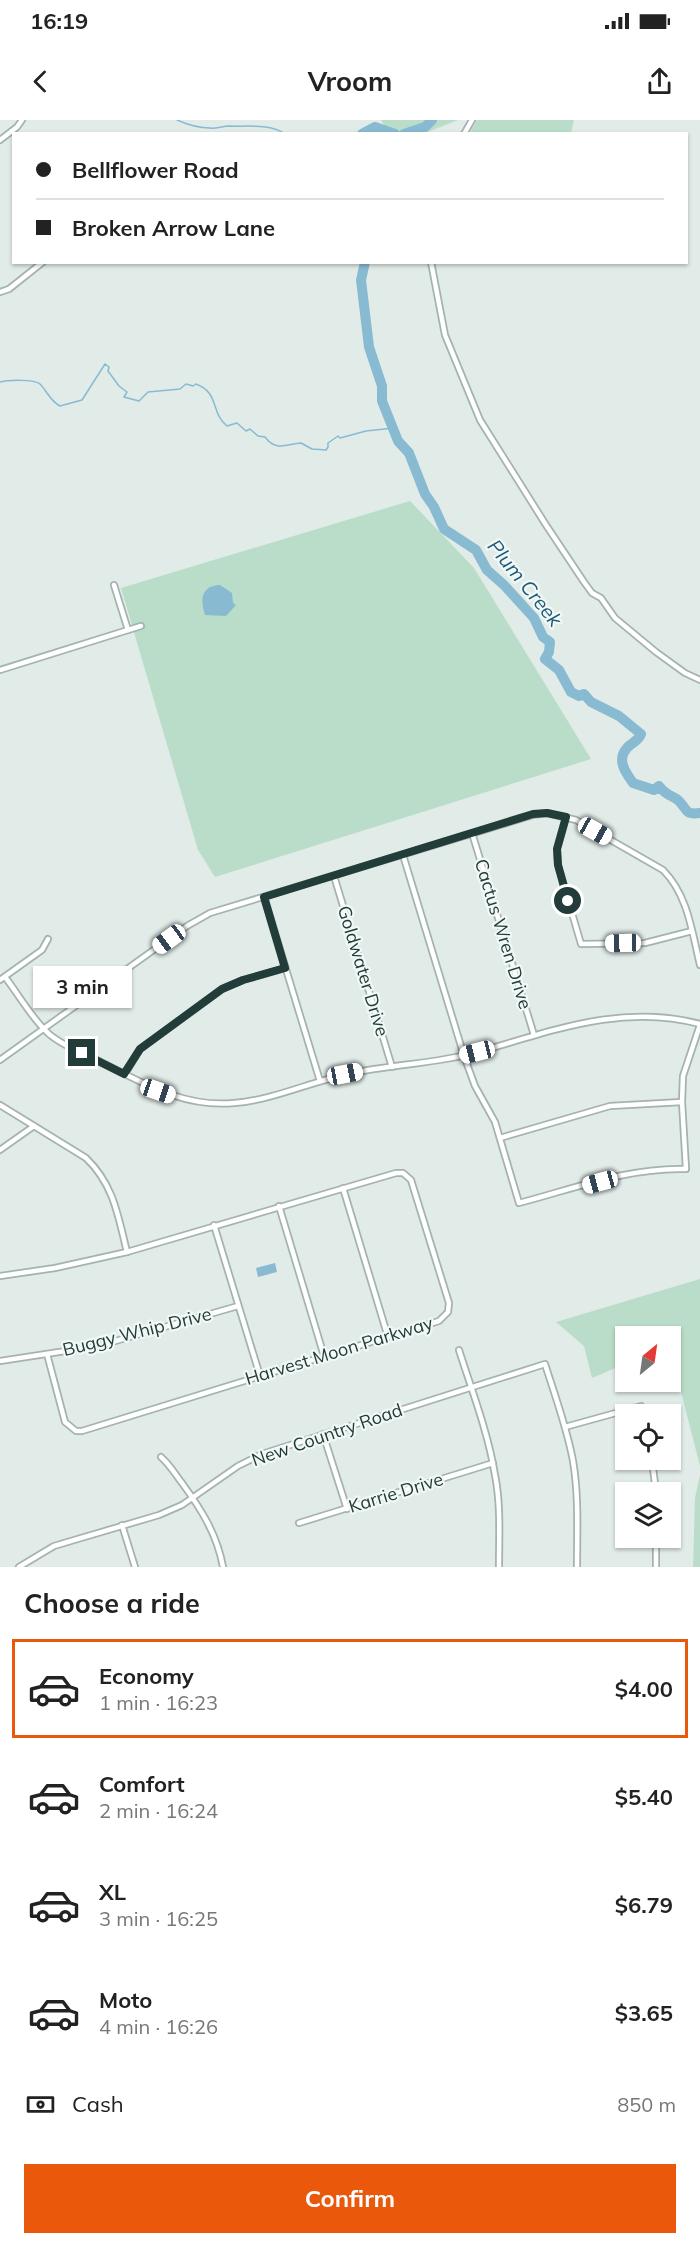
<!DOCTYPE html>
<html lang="en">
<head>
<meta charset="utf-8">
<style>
	:root { --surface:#fff; --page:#f2f2f2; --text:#222; --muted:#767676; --line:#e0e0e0; --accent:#ea580c }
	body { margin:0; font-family:Mulish,sans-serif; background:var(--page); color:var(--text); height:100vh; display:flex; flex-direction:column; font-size:22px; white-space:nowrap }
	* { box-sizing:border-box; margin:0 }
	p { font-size:20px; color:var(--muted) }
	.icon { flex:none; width:33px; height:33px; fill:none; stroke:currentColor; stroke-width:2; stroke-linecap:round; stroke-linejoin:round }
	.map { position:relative; height:1447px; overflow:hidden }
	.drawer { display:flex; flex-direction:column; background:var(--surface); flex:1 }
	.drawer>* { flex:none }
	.banner { position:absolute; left:12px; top:12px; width:676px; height:132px; border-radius:0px; box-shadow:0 2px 4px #0004; display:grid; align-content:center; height:132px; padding:0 24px; background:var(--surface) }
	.needle { width:39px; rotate:29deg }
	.controls { position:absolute; left:615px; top:1206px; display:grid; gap:12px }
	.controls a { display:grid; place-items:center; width:66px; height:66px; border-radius:0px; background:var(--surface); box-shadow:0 2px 4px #0004; font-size:30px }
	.end { position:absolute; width:27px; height:27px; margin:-14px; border:8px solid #213c39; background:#fff; box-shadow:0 0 0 3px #fff }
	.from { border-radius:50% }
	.bubble { position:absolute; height:42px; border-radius:0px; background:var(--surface); box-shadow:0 2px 4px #0004; font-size:20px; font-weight:700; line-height:42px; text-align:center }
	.car { position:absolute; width:18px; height:36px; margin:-18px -9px; border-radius:8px; box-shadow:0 0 4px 2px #0007; background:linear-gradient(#fff 24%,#345 0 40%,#fff 0 76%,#345 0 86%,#fff 0) }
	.banner b { display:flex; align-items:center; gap:21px; height:57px; font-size:22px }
	.banner b+b { border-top:2px solid var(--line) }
	.banner i { width:15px; height:15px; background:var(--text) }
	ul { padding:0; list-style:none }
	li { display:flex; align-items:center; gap:18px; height:99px; margin:0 12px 9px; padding:0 12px; border:3px solid transparent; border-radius:0px }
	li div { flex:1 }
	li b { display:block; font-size:22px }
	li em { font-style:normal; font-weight:700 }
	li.on { border-color:var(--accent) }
	li>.icon { width:54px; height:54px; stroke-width:1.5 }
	h2 { padding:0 24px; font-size:27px; line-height:72px }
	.pay { display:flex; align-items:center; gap:15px; height:66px; padding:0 24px; font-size:22px }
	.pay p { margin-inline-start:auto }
	.action { display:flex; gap:12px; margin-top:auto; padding:12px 24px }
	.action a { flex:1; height:69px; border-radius:0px; background:var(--accent); color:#fff; font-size:24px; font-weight:700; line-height:69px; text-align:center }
	.status { display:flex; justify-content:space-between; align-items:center; height:42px; padding:0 30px; background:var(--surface); direction:ltr }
	.status svg { height:16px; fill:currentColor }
	header { display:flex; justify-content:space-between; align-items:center; height:78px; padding:0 24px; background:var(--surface); font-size:27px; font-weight:700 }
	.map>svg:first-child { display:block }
</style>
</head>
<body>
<div class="status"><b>16:19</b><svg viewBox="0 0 49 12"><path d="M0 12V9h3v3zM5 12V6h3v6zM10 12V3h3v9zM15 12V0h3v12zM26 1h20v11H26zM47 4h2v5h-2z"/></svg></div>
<header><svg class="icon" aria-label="back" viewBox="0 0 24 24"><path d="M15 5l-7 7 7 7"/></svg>Vroom<svg class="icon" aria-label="share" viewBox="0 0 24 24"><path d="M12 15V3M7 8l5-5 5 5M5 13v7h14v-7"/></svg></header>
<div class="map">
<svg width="700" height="1447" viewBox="0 0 700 1447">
	<rect width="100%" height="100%" fill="#e1ebe8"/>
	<g fill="#b9ddc8">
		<polygon points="381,0 458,0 425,13 388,13"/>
		<polygon points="477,0 574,0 571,13 470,13"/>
		<polygon points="410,381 474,448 591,639 215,757 198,730 121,468"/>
		<polygon points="700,1159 700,1346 679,1264 671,1256 670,1216 626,1216 625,1244 592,1258 584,1226 556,1202"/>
		<polygon points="700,1355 700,1447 693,1447 695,1378"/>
	</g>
	<g fill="#88bad1">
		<path d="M 220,465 L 232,473 L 233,483 L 236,485 L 226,496 L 205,495 C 200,479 201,466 220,465 Z"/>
		<polygon points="275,1143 277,1152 258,1157 256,1148"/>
	</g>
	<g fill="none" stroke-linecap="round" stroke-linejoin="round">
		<g stroke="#88bad1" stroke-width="1.5">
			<path d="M 177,0 C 186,4 199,8 210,8 C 216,9 222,6 229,6 C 245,7 271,3 285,14"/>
			<path d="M 0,262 C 8,260 34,259 40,264 C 47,271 50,281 60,286 L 82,280 L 105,244 L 109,247 L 108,251 L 119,266 L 127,272 L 124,277 L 139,281 L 148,272 L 180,269 L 186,264 L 193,266 L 196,264 C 220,273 210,292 227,306 L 237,303 L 246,311 L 250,309 L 258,316 L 265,317 C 276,332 287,324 301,323 L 312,329 L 326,330 L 328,327 L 328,323 L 338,316 L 340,318 L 366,311 L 394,308"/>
		</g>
		<g stroke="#88bad1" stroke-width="10">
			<polyline points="362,14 375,7 395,14"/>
			<polyline points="404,14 425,7 432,0"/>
			<path d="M 365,142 L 361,160 L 369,227 L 382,266 L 382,281 L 398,321 L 409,333 L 425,374 L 434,387 L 444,409 L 476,430 L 487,450 L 504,465 L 534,498 L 543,517 L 550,522 L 549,532 L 545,539 L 559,550 L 571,572 L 579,576 L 584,574 L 591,582 L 619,596 L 641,614 C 638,622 632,622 627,628 C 616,640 626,653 633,663 L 654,670 L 659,666 C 667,677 673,675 679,681 C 688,690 684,695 700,693"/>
		</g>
		<g stroke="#a4b3b0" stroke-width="8">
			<g id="minor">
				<polyline points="464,14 472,0"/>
				<polyline points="0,20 17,7 22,0"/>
				<polyline points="431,142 445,215 480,300 546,405 584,462 592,473 601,478 615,498 656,532 685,553 700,560"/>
				<polyline points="0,172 9,169 43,142"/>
				<polyline points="128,510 141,506"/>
				<polyline points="0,550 128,510 114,465"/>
				<polyline points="566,697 557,729 558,745 581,824 645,823 692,811"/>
				<polyline points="472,713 534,915"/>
				<path d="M 403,735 L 464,936 L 475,966 L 495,1002 L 519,1083 C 573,1069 629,1047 686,1049 L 682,982 L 683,956 L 700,905"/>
				<polyline points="334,756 392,947"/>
				<polyline points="264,777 320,961"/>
				<path d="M 5,857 C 19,875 32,899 49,914 C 63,926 82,933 97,940 C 141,962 183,988 234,983 C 273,980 310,962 348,954 C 391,944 436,944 478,932 C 552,911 622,883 700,904"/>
				<polyline points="0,860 42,830 48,819"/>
				<path d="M 0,940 L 187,806 L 210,793 L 533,695 L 547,693 L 576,700 L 663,750 C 688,775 692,812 700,845"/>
				<polyline points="125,954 140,929 222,869 243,860 285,848"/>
				<path d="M 0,985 L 86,1038 C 114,1065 118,1096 127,1132"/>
				<polyline points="500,1018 610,986 682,982"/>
				<polyline points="0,1030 34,1006"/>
				<polyline points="343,1068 388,1217"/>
				<polyline points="279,1086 324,1236"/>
				<polyline points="214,1105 260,1256"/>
				<polyline points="0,1156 55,1148 127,1132 396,1053 403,1053 411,1060 449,1183 448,1192 439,1201 82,1311 76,1311 65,1302 47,1234"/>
				<path d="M 459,1230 C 472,1271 488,1312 495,1355 C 501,1385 499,1416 499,1447"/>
				<polyline points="0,1241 98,1226 238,1186"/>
				<polyline points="565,1307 641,1286 643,1294"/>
				<polyline points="323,1314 347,1389"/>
				<path d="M 161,1337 C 170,1345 175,1354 182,1363 C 201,1389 217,1414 223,1447"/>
				<polyline points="652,1340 656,1372"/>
				<polyline points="299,1403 493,1343"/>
				<polyline points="122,1405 135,1447"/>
				<path d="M 19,1447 L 54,1426 L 159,1395 L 182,1385 L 238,1346 L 262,1334 L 545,1244 C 555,1276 567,1308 573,1341 C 579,1376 577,1412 577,1447"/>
				<polyline points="656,1447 656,1418"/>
			</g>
		</g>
		<use href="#minor" stroke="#fff" stroke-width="4.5"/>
	</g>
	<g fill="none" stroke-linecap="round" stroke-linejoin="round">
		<polyline stroke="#213c39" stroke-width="8" points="82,933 124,954 140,929 222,869 243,860 285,848 264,777 533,694 547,693 566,697 557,729 558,745 568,781"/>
	</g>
	<g text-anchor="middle" stroke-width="4.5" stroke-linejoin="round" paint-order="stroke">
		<g font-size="18" fill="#213c39" stroke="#f1f8f6">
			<text transform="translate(503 814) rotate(73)" y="6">Cactus Wren Drive</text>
			<text transform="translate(363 851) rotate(73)" y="6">Goldwater Drive</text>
			<text transform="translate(137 1212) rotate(-14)" y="6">Buggy Whip Drive</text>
			<text transform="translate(339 1231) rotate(-17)" y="6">Harvest Moon Parkway</text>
			<text transform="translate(327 1315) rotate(-19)" y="6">New Country Road</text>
			<text transform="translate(396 1373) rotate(-17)" y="6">Karrie Drive</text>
		</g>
		<g font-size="20" font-style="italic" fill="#1b5a78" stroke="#f1f8f6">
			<text transform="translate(525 463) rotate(51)" y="7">Plum Creek</text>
		</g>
	</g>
</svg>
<div class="controls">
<a><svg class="needle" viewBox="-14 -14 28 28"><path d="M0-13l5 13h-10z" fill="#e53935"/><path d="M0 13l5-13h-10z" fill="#767676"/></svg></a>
<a><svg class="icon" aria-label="locate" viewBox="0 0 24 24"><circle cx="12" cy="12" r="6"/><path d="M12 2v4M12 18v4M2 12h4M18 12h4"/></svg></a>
<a><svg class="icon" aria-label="layers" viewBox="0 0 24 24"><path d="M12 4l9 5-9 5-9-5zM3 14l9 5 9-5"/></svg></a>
</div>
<i class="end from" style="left:568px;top:781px"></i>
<i class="end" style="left:82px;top:933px"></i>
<div class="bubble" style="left:33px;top:846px;width:99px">3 min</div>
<i class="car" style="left:595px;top:711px;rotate:119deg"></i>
<i class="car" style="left:169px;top:819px;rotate:234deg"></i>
<i class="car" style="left:623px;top:823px;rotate:269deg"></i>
<i class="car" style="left:477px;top:932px;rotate:256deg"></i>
<i class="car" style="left:345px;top:954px;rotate:79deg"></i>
<i class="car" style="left:158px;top:971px;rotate:109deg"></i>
<i class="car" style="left:600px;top:1062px;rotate:255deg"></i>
<div class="banner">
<b><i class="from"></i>Bellflower Road</b>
<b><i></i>Broken Arrow Lane</b>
</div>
</div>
<section class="drawer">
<h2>Choose a ride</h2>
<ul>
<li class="on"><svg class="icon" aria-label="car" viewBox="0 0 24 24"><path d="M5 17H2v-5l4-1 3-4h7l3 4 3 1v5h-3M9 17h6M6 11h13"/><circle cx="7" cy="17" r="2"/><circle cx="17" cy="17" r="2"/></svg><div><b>Economy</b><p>1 min · 16:23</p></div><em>$4.00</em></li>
<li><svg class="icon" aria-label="car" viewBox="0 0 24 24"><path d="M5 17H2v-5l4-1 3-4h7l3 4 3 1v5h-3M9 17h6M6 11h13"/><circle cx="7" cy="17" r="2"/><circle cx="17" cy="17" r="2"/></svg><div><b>Comfort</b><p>2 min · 16:24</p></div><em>$5.40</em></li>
<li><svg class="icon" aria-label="car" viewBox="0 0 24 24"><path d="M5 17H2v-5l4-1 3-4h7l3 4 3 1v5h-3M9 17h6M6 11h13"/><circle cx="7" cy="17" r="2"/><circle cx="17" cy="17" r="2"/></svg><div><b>XL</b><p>3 min · 16:25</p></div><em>$6.79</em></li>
<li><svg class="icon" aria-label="car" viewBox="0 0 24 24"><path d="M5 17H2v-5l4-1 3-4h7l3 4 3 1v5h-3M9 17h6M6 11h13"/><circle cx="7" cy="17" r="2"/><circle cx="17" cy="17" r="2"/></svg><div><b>Moto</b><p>4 min · 16:26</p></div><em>$3.65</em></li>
</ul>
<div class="pay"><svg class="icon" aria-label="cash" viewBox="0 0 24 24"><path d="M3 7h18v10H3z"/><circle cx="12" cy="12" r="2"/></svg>Cash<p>850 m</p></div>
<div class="action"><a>Confirm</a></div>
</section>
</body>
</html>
